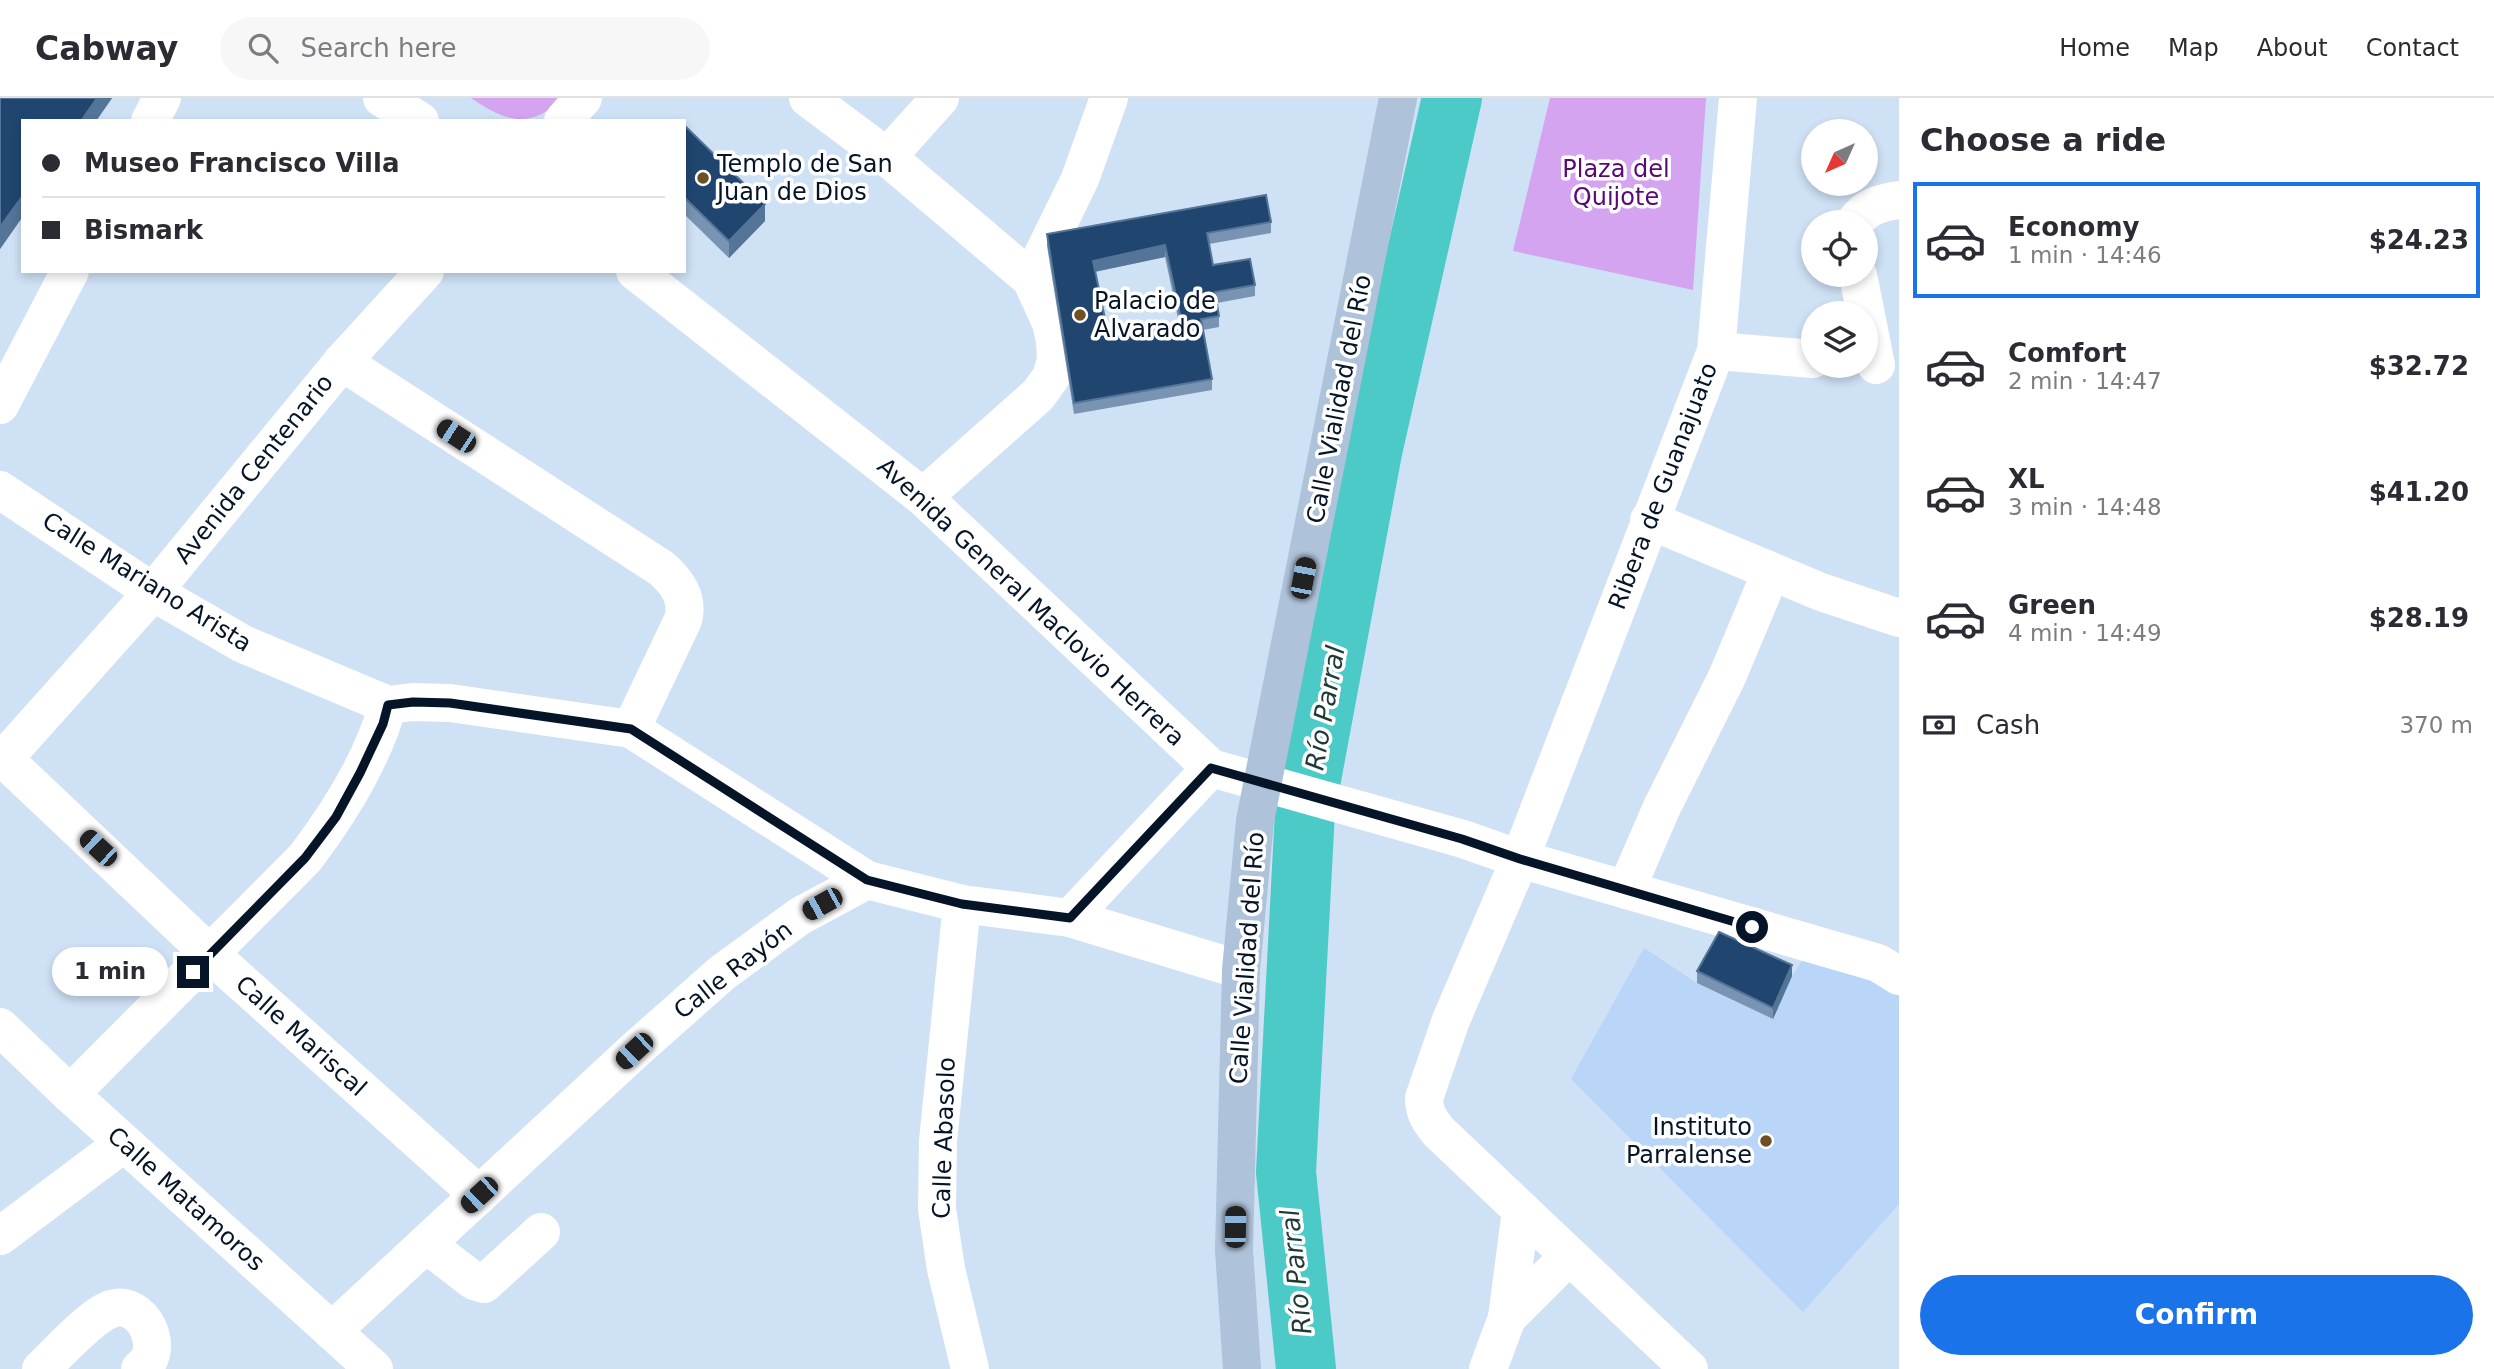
<!DOCTYPE html>
<html lang="en">
<head>
<meta charset="utf-8">
<style>
	:root { --surface:#fff; --page:#f7f7f7; --text:#2b2b33; --muted:#7c7c81; --line:#e1e1e2; --accent:#1a73e8 }
	body { margin:0; font-family:"DejaVu Sans",sans-serif; background:var(--page); color:var(--text); height:100vh; display:flex; flex-direction:column; font-size:26px; white-space:nowrap }
	* { box-sizing:border-box; margin:0 }
	p { font-size:23px; color:var(--muted) }
	.icon { flex:none; width:38px; height:38px; fill:none; stroke:currentColor; stroke-width:2; stroke-linecap:round; stroke-linejoin:round }
	.map { position:relative; flex:1; overflow:hidden }
	.details { display:flex; flex-direction:column; background:var(--surface); width:595px }
	.details>* { flex:none }
	.hud { position:absolute; left:21px; top:21px; width:665px; height:154px; border-radius:0px; box-shadow:0 4px 10px #0003; display:grid; align-content:center; height:154px; padding:0 21px; background:var(--surface) }
	.needle { width:46px; rotate:225deg }
	.controls { position:absolute; left:1801px; top:21px; display:grid; gap:14px }
	.controls a { display:grid; place-items:center; width:77px; height:77px; border-radius:50%; background:var(--surface); box-shadow:0 4px 10px #0003; font-size:35px }
	.end { position:absolute; width:32px; height:32px; margin:-16px; border:9px solid #051426; background:#fff; box-shadow:0 0 0 4px #fff }
	.from { border-radius:50% }
	.bubble { position:absolute; height:49px; border-radius:24px; background:var(--surface); box-shadow:0 4px 10px #0003; font-size:23px; font-weight:700; line-height:49px; text-align:center }
	.car { position:absolute; width:21px; height:42px; margin:-21px -10px; border-radius:9px; box-shadow:0 0 5px 2px #0007; background:linear-gradient(#222 24%,#8ab4d8 0 40%,#222 0 76%,#8ab4d8 0 86%,#222 0) }
	.hud b { display:flex; align-items:center; gap:24px; height:66px; font-size:26px }
	.hud b+b { border-top:2px solid var(--line) }
	.hud i { width:18px; height:18px; background:var(--text) }
	ul { padding:0; list-style:none }
	li { display:flex; align-items:center; gap:21px; height:116px; margin:0 14px 10px; padding:0 7px; border:4px solid transparent; border-radius:0px }
	li div { flex:1 }
	li b { display:block; font-size:26px }
	li em { font-style:normal; font-weight:700 }
	li.current { border-color:var(--accent) }
	li>.icon { width:63px; height:63px; stroke-width:1.5 }
	h2 { padding:0 21px; font-size:32px; line-height:84px }
	.pay { display:flex; align-items:center; gap:18px; height:77px; padding:0 21px; font-size:26px }
	.pay p { margin-inline-start:auto }
	.button { display:flex; gap:14px; margin-top:auto; padding:14px 21px }
	.button a { flex:1; height:80px; border-radius:42px; background:var(--accent); color:#fff; font-size:28px; font-weight:700; line-height:80px; text-align:center }
	header { display:flex; align-items:center; gap:42px; box-sizing:border-box; height:98px; padding:0 35px; background:var(--surface); border-bottom:2px solid var(--line) }
	header strong { font-size:33px }
	nav { display:flex; gap:38px; margin-inline-start:auto; font-size:24px }
	.search { width:490px; height:63px; background:var(--page); display:flex; align-items:center; gap:18px; box-sizing:border-box; padding:0 24px; border-radius:38px; color:var(--muted); font-size:26px }
	main { display:flex; flex:1; min-height:0 }
	.map>svg:first-child { display:block }
</style>
</head>
<body>
<header>
<strong>Cabway</strong>
<div class="search"><svg class="icon" aria-label="search" viewBox="0 0 24 24"><circle cx="10" cy="10" r="6"/><path d="M15 15l6 6"/></svg>Search here</div>
<nav><a>Home</a><a>Map</a><a>About</a><a>Contact</a></nav>
</header>
<main>
<div class="map">
<svg width="1899" height="1271" viewBox="0 0 1899 1271">
	<rect width="100%" height="100%" fill="#cfe1f5"/>
	<polygon fill="#b9d5f7" points="1644,850 1697,885 1773,921 1792,878 1809,852 1899,893 1899,1106 1803,1214 1571,981"/>
	<g fill="#d4a4f0">
		<path d="M 471,0 L 565,0 C 529,31 508,25 471,0 Z"/>
		<polygon points="1550,0 1706,0 1693,192 1513,153"/>
	</g>
	<g fill="none" stroke-linecap="round" stroke-linejoin="round">
		<polyline stroke="#4ccac7" stroke-width="60" points="1306,1271 1286,1074 1305,713 1372,354 1452,0"/>
		<g stroke="#fff" stroke-width="38">
			<polyline points="382,0 420,23"/>
			<polyline points="808,0 887,59 1031,181 1051,225 1055,243 1056,262 1051,279 1038,297 923,399"/>
			<polyline points="150,23 162,0"/>
			<polyline points="563,23 583,0"/>
			<polyline points="887,59 940,0"/>
			<path d="M 1855,124 C 1867,108 1880,105 1899,102"/>
			<polyline points="635,173 923,399 1211,670 1463,741 1520,761 1878,865 1899,878"/>
			<polyline points="1858,177 1876,267"/>
			<polyline points="1031,181 1080,81 1109,0"/>
			<polyline points="1716,253 1813,261"/>
			<path d="M 342,264 L 661,470 C 677,484 689,500 683,522 L 631,631"/>
			<polyline points="0,307 70,173"/>
			<polyline points="0,392 153,494 243,546 388,607 413,604 450,605 631,631 867,782 962,806 1070,820 1241,872"/>
			<polyline points="1649,422 1821,494 1899,520"/>
			<polyline points="4,661 210,856 479,1097"/>
			<polyline points="0,665 153,494 342,264 425,173"/>
			<polyline points="1626,792 1662,709 1727,579 1771,474"/>
			<polyline points="962,806 938,1043 937,1111 946,1171 970,1271"/>
			<polyline points="1070,820 1211,670"/>
			<polyline points="0,929 70,996 374,1271"/>
			<path d="M 70,996 L 305,760 C 340,714 372,663 388,607"/>
			<polyline points="1521,1112 1507,1220 1569,1158"/>
			<polyline points="0,1138 124,1045"/>
			<polyline points="426,1146 474,1183 484,1186 541,1134"/>
			<polyline points="332,1233 634,953 722,875 800,818 867,782"/>
			<path d="M 41,1271 C 57,1256 91,1218 111,1211 C 137,1202 159,1236 150,1259 C 149,1264 144,1267 140,1271"/>
			<polyline points="1488,1271 1507,1220"/>
			<path d="M 1689,1271 L 1439,1034 C 1430,1023 1424,1015 1424,1000 L 1451,922 L 1520,761 L 1716,253 L 1738,0"/>
		</g>
		<polyline stroke="#aec2d9" stroke-width="38" points="1242,1271 1234,1152 1241,872 1255,723 1398,0"/>
	</g>
	<g fill="#7894b2" fill-rule="evenodd">
		<polygon points="0,0 112,0 96,23 23,23 23,123 21,121 0,151"/>
		<polygon points="684,27 765,123 729,160 684,116"/>
		<path d="M 1271,124 L 1271,135 L 1209,146 L 1213,167 L 1255,187 L 1255,198 L 1217,205 L 1219,218 L 1219,229 L 1203,232 L 1212,281 L 1212,292 L 1074,316 L 1047,148 L 1047,136 ZM 1165,159 L 1179,225 L 1109,240 L 1095,174 Z"/>
		<polygon points="1697,873 1792,878 1773,921 1697,885"/>
	</g>
	<g fill="#547498">
		<polygon points="97,0 112,0 96,23 81,23"/>
		<polygon points="21,100 21,121 0,151 0,129"/>
		<polygon points="765,106 765,123 729,160 729,143"/>
		<polygon points="1165,147 1165,159 1093,174 1093,163"/>
		<polygon points="1792,867 1792,878 1773,921 1773,910"/>
	</g>
	<g fill="#204670" stroke="#547498" stroke-width="2" fill-rule="evenodd">
		<polygon points="0,0 97,0 81,23 23,23 23,101 21,100 0,129"/>
		<polygon points="684,27 765,106 729,143 684,99"/>
		<path d="M 1266,97 L 1271,124 L 1207,135 L 1213,167 L 1250,161 L 1255,187 L 1215,194 L 1219,218 L 1201,221 L 1212,281 L 1074,305 L 1047,136 ZM 1165,147 L 1182,225 L 1109,240 L 1093,163 Z"/>
		<polygon points="1719,834 1792,867 1773,910 1697,873"/>
	</g>
	<g fill="none" stroke-linecap="round" stroke-linejoin="round">
		<polyline stroke="#051426" stroke-width="9" points="193,874 305,760 336,719 360,675 383,626 388,607 413,604 450,605 631,631 867,782 962,806 1070,820 1211,670 1462,741 1520,761 1752,829"/>
	</g>
	<g fill="#6f5025" stroke="#fff" stroke-width="2.5">
		<circle cx="703" cy="80" r="7"/>
		<circle cx="1080" cy="217" r="7"/>
		<circle cx="1766" cy="1043" r="7"/>
	</g>
	<g text-anchor="middle" stroke-width="7" stroke-linejoin="round" paint-order="stroke">
		<g font-size="24" fill="#051426" stroke="#fff" text-anchor="start">
			<text x="717" y="74">Templo de San<tspan x="717" dy="28">Juan de Dios</tspan></text>
			<text x="1094" y="211">Palacio de<tspan x="1094" dy="28">Alvarado</tspan></text>
			<text x="1752" y="1037" text-anchor="end">Instituto<tspan x="1752" dy="28">Parralense</tspan></text>
		</g>
		<g font-size="24" fill="#580977" stroke="#fff">
			<text x="1616" y="79">Plaza del<tspan x="1616" dy="28">Quijote</tspan></text>
		</g>
		<g font-size="24" fill="#051426" stroke="#fff">
			<text transform="translate(1339 301) rotate(-79)" y="8">Calle Vialidad del Río</text>
			<text transform="translate(254 371) rotate(-51)" y="8">Avenida Centenario</text>
			<text transform="translate(1663 388) rotate(-69)" y="8">Ribera de Guanajuato</text>
			<text transform="translate(147 484) rotate(32)" y="8">Calle Mariano Arista</text>
			<text transform="translate(1031 504) rotate(43)" y="8">Avenida General Maclovio Herrera</text>
			<text transform="translate(1247 860) rotate(-86)" y="8">Calle Vialidad del Río</text>
			<text transform="translate(733 872) rotate(-38)" y="8">Calle Rayón</text>
			<text transform="translate(301 938) rotate(42)" y="8">Calle Mariscal</text>
			<text transform="translate(944 1040) rotate(-88)" y="8">Calle Abasolo</text>
			<text transform="translate(186 1101) rotate(42)" y="8">Calle Matamoros</text>
		</g>
		<g font-size="26" font-style="italic" fill="#1f3a39" stroke="#fff">
			<text transform="translate(1325 610) rotate(-80)" y="9">Río Parral</text>
			<text transform="translate(1296 1174) rotate(-96)" y="9">Río Parral</text>
		</g>
	</g>
</svg>
<div class="controls">
<a><svg class="needle" viewBox="-14 -14 28 28"><path d="M0-13l5 13h-10z" fill="#e53935"/><path d="M0 13l5-13h-10z" fill="#7c7c81"/></svg></a>
<a><svg class="icon" aria-label="locate" viewBox="0 0 24 24"><circle cx="12" cy="12" r="6"/><path d="M12 2v4M12 18v4M2 12h4M18 12h4"/></svg></a>
<a><svg class="icon" aria-label="layers" viewBox="0 0 24 24"><path d="M12 4l9 5-9 5-9-5zM3 14l9 5 9-5"/></svg></a>
</div>
<i class="end from" style="left:1752px;top:829px"></i>
<i class="end" style="left:193px;top:874px"></i>
<div class="bubble" style="left:52px;top:849px;width:116px">1 min</div>
<i class="car" style="left:456px;top:338px;rotate:303deg"></i>
<i class="car" style="left:1303px;top:480px;rotate:11deg"></i>
<i class="car" style="left:98px;top:750px;rotate:313deg"></i>
<i class="car" style="left:822px;top:806px;rotate:241deg"></i>
<i class="car" style="left:634px;top:953px;rotate:227deg"></i>
<i class="car" style="left:479px;top:1097px;rotate:227deg"></i>
<i class="car" style="left:1235px;top:1129px;rotate:1deg"></i>
<div class="hud">
<b><i class="from"></i>Museo Francisco Villa</b>
<b><i></i>Bismark</b>
</div>
</div>
<section class="details">
<h2>Choose a ride</h2>
<ul>
<li class="current"><svg class="icon" aria-label="car" viewBox="0 0 24 24"><path d="M5 17H2v-5l4-1 3-4h7l3 4 3 1v5h-3M9 17h6M6 11h13"/><circle cx="7" cy="17" r="2"/><circle cx="17" cy="17" r="2"/></svg><div><b>Economy</b><p>1 min · 14:46</p></div><em>$24.23</em></li>
<li><svg class="icon" aria-label="car" viewBox="0 0 24 24"><path d="M5 17H2v-5l4-1 3-4h7l3 4 3 1v5h-3M9 17h6M6 11h13"/><circle cx="7" cy="17" r="2"/><circle cx="17" cy="17" r="2"/></svg><div><b>Comfort</b><p>2 min · 14:47</p></div><em>$32.72</em></li>
<li><svg class="icon" aria-label="car" viewBox="0 0 24 24"><path d="M5 17H2v-5l4-1 3-4h7l3 4 3 1v5h-3M9 17h6M6 11h13"/><circle cx="7" cy="17" r="2"/><circle cx="17" cy="17" r="2"/></svg><div><b>XL</b><p>3 min · 14:48</p></div><em>$41.20</em></li>
<li><svg class="icon" aria-label="car" viewBox="0 0 24 24"><path d="M5 17H2v-5l4-1 3-4h7l3 4 3 1v5h-3M9 17h6M6 11h13"/><circle cx="7" cy="17" r="2"/><circle cx="17" cy="17" r="2"/></svg><div><b>Green</b><p>4 min · 14:49</p></div><em>$28.19</em></li>
</ul>
<div class="pay"><svg class="icon" aria-label="cash" viewBox="0 0 24 24"><path d="M3 7h18v10H3z"/><circle cx="12" cy="12" r="2"/></svg>Cash<p>370 m</p></div>
<div class="button"><a>Confirm</a></div>
</section>
</main>
</body>
</html>
